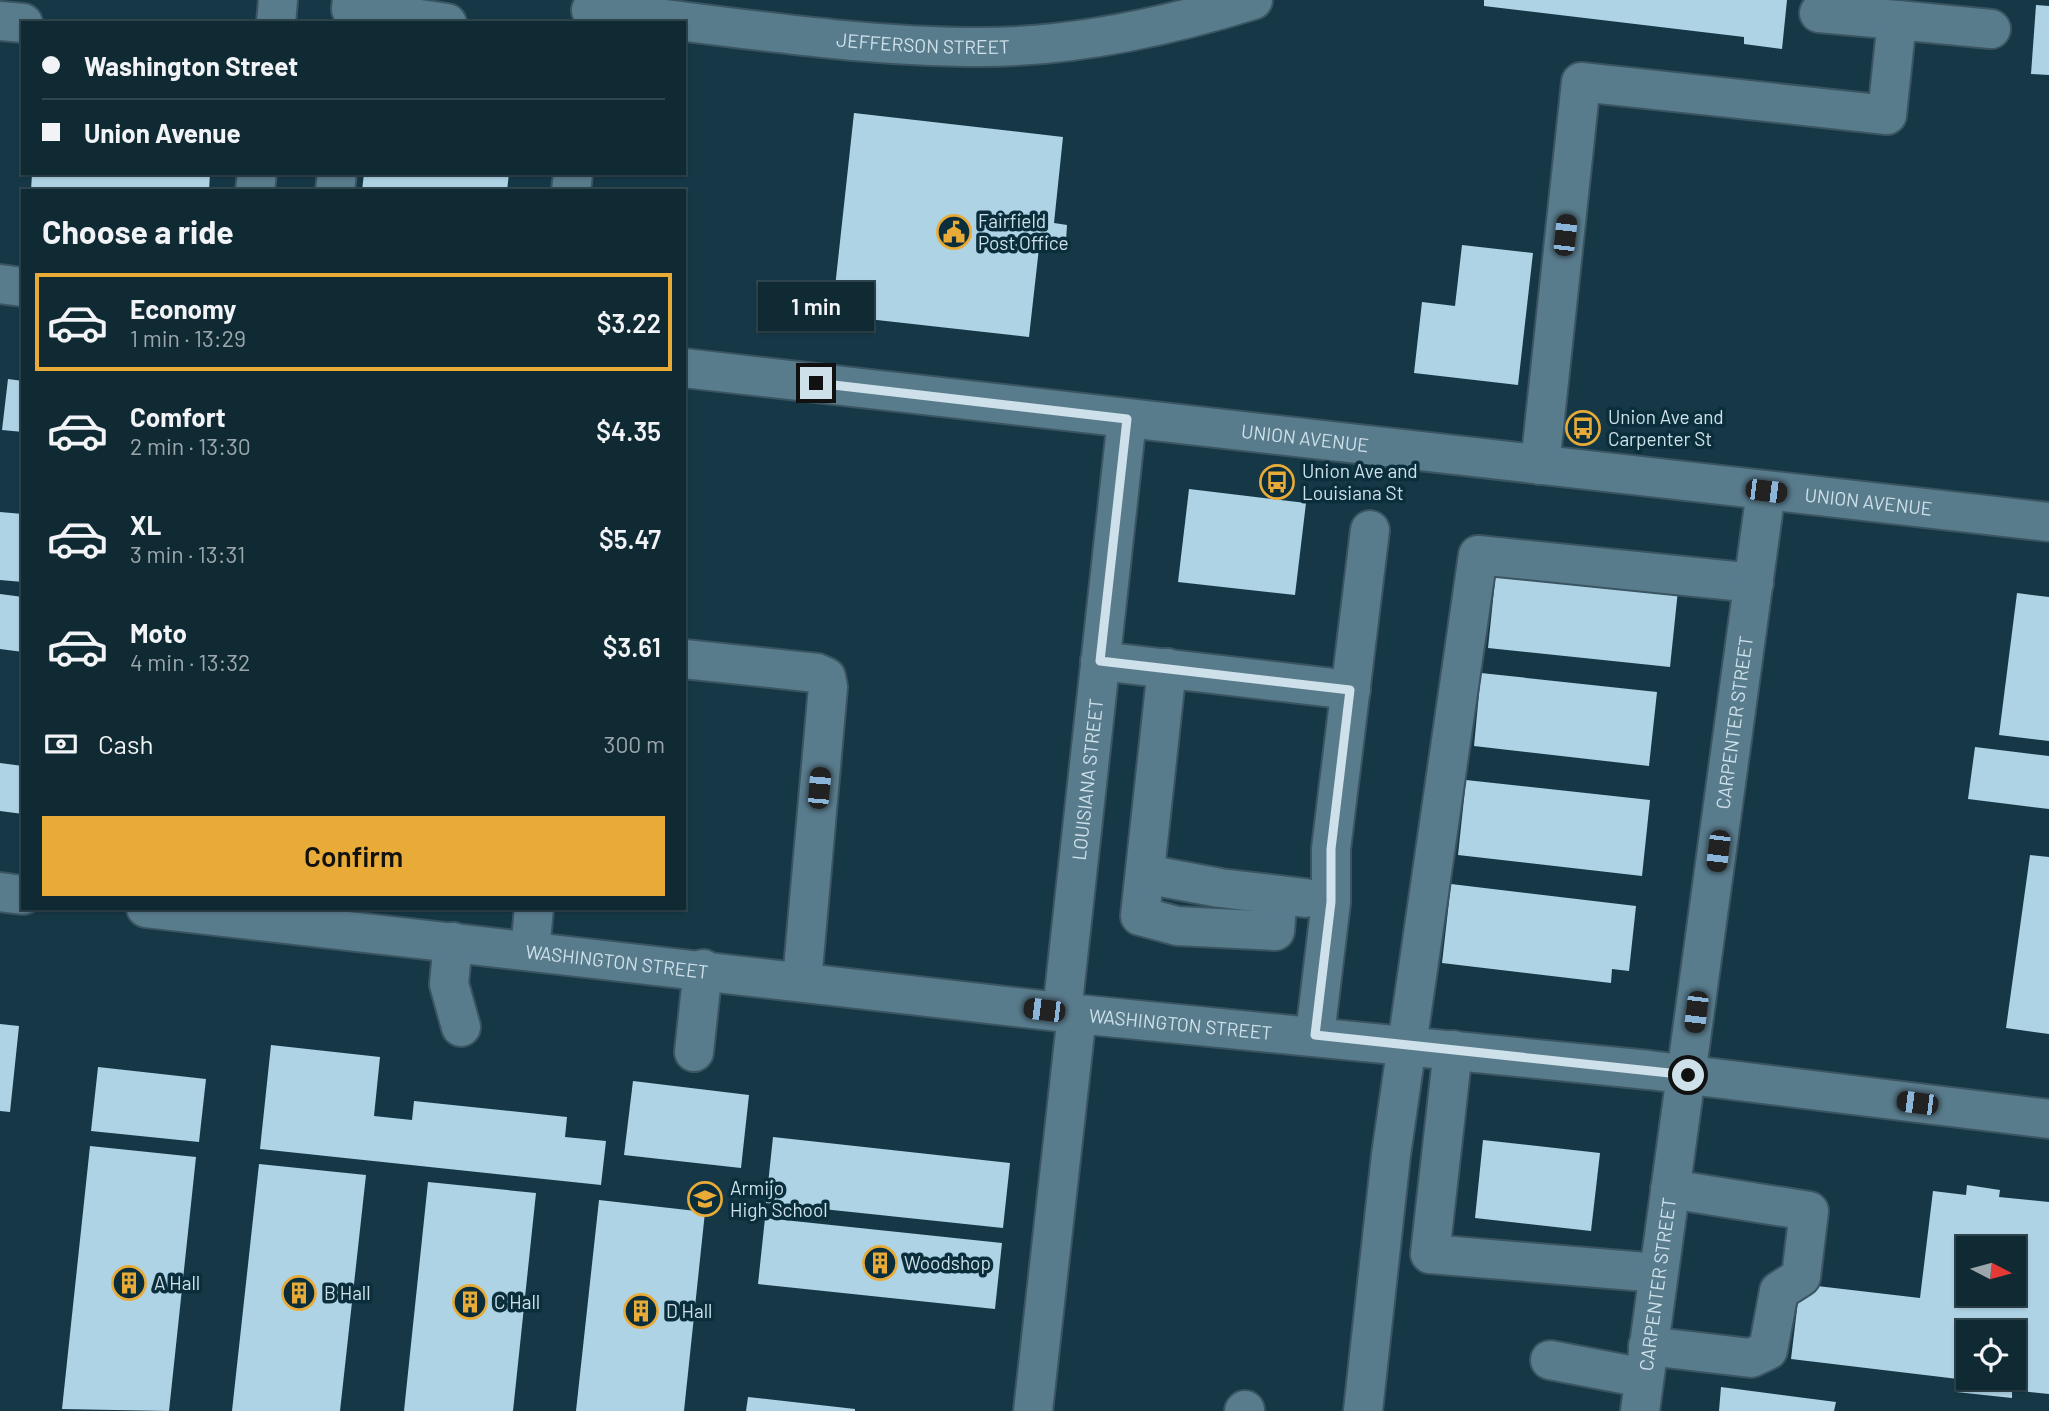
<!DOCTYPE html>
<html lang="en">
<head>
<meta charset="utf-8">
<style>
	:root { --surface:#102a34; --page:#19323c; --text:#f1f3f6; --muted:#9ca7ac; --line:#30464f; --accent:#e9ab38 }
	body { margin:0; font-family:Barlow,sans-serif; background:var(--page); color:var(--text); height:100vh; display:flex; flex-direction:column; font-size:26px; white-space:nowrap }
	* { box-sizing:border-box; margin:0 }
	p { font-size:23px; color:var(--muted) }
	.icon { flex:none; width:38px; height:38px; fill:none; stroke:currentColor; stroke-width:2; stroke-linecap:round; stroke-linejoin:round }
	.map { position:relative; flex:1; overflow:hidden }
	.drawer { position:absolute; left:21px; top:189px; width:665px; height:721px; display:flex; flex-direction:column; background:var(--surface); border-radius:0px; box-shadow:0 2px 5px #0004,0 0 0 2px var(--line) }
	.drawer>* { flex:none }
	.top-card { position:absolute; left:21px; top:21px; width:665px; height:154px; border-radius:0px; box-shadow:0 2px 5px #0004,0 0 0 2px var(--line); display:grid; align-content:center; height:154px; padding:0 21px; background:var(--surface) }
	.needle { width:46px; rotate:96deg }
	.buttons { position:absolute; left:1956px; top:1236px; display:grid; gap:14px }
	.buttons a { display:grid; place-items:center; width:70px; height:70px; border-radius:0px; background:var(--surface); box-shadow:0 2px 5px #0004,0 0 0 2px var(--line); font-size:35px }
	.end { position:absolute; width:32px; height:32px; margin:-16px; border:9px solid #cee1ea; background:#111; box-shadow:0 0 0 4px #111 }
	.from { border-radius:50% }
	.bubble { position:absolute; height:49px; border-radius:0px; background:var(--surface); box-shadow:0 2px 5px #0004,0 0 0 2px var(--line); font-size:23px; font-weight:600; line-height:49px; text-align:center }
	.car { position:absolute; width:21px; height:42px; margin:-21px -10px; border-radius:9px; box-shadow:0 0 5px 2px #0007; background:linear-gradient(#222 24%,#8ab4d8 0 40%,#222 0 76%,#8ab4d8 0 86%,#222 0) }
	.top-card b { display:flex; align-items:center; gap:24px; height:66px; font-size:26px }
	.top-card b+b { border-top:2px solid var(--line) }
	.top-card i { width:18px; height:18px; background:var(--text) }
	ul { padding:0; list-style:none }
	li { display:flex; align-items:center; gap:21px; height:98px; margin:0 14px 10px; padding:0 7px; border:4px solid transparent; border-radius:0px }
	li div { flex:1 }
	li b { display:block; font-size:26px }
	li em { font-style:normal; font-weight:600 }
	li.on { border-color:var(--accent) }
	li>.icon { width:63px; height:63px; stroke-width:1.5 }
	h2 { padding:0 21px; font-size:32px; line-height:84px }
	.pay { display:flex; align-items:center; gap:18px; height:77px; padding:0 21px; font-size:26px }
	.pay p { margin-inline-start:auto }
	.cta { display:flex; gap:14px; margin-top:auto; padding:14px 21px }
	.cta a { flex:1; height:80px; border-radius:0px; background:var(--accent); color:#111; font-size:28px; font-weight:600; line-height:80px; text-align:center }
	.map>svg:first-child { display:block }
</style>
</head>
<body>
<div class="map">
<svg width="2049" height="1411" viewBox="0 0 2049 1411">
	<rect width="100%" height="100%" fill="#163846"/>
	<g fill="#aed3e5" fill-rule="evenodd">
		<polygon points="1484,0 1787,0 1782,49 1744,44 1744,37 1484,6"/>
		<polygon points="2036,5 2049,6 2049,75 2031,74"/>
		<polygon points="854,113 1063,137 1054,223 1067,225 1066,241 1040,239 1029,337 832,315"/>
		<polygon points="32,173 210,173 209,191 31,191"/>
		<polygon points="364,173 509,173 507,191 362,191"/>
		<polygon points="1462,245 1533,253 1518,385 1414,373 1422,302 1455,306"/>
		<polygon points="8,379 23,381 23,432 2,430"/>
		<polygon points="1189,489 1306,503 1295,595 1178,582"/>
		<polygon points="0,512 23,514 23,582 0,580"/>
		<polygon points="1496,571 1678,590 1670,667 1488,648"/>
		<polygon points="2017,593 2049,597 2049,741 1999,735"/>
		<polygon points="0,594 23,597 23,652 0,649"/>
		<polygon points="1481,673 1657,692 1649,766 1474,746"/>
		<polygon points="1975,747 2049,756 2049,809 1968,799"/>
		<polygon points="0,763 23,766 23,814 0,811"/>
		<polygon points="1466,780 1650,800 1642,876 1458,855"/>
		<polygon points="2030,855 2049,857 2049,1034 2006,1028"/>
		<polygon points="1451,884 1636,906 1629,971 1612,969 1611,983 1442,963"/>
		<polygon points="0,1024 19,1026 10,1112 0,1111"/>
		<polygon points="271,1045 380,1057 374,1116 412,1120 414,1101 567,1117 565,1137 606,1141 601,1185 260,1149"/>
		<polygon points="98,1067 206,1079 199,1142 91,1131"/>
		<polygon points="633,1081 749,1095 741,1168 624,1155"/>
		<polygon points="773,1137 1010,1163 1003,1228 766,1203"/>
		<polygon points="1483,1140 1600,1153 1591,1231 1475,1218"/>
		<polygon points="90,1146 196,1157 169,1411 62,1409"/>
		<polygon points="259,1164 366,1175 340,1411 232,1411"/>
		<polygon points="428,1182 536,1193 513,1411 404,1411"/>
		<path d="M 1967,1185 L 2000,1190 L 1999,1197 L 2049,1202 L 2049,1394 L 2012,1390 L 2012,1398 L 1956,1392 L 1958,1379 L 1791,1359 L 1800,1284 L 1920,1298 L 1933,1191 L 1966,1195 ZM 1969,1248 L 2014,1248 L 2014,1293 L 1969,1293 ZM 1969,1332 L 2014,1332 L 2014,1377 L 1969,1377 Z"/>
		<polygon points="599,1200 705,1212 684,1411 576,1411"/>
		<polygon points="765,1218 1002,1243 995,1309 758,1284"/>
		<polygon points="1721,1387 1836,1402 1834,1411 1719,1411"/>
		<polygon points="748,1397 855,1409 855,1411 746,1411"/>
	</g>
	<g fill="none" stroke-linecap="round" stroke-linejoin="round">
		<g stroke="#3a5561" stroke-width="42">
			<g id="minor">
				<polyline points="352,0 351,9 447,23"/>
				<path id="s1" d="M 591,10 C 721,25 852,47 982,47 C 1074,47 1166,27 1253,0"/>
				<polyline points="1819,13 1897,20"/>
				<polyline points="0,21 23,23"/>
				<polyline points="276,23 278,0"/>
				<polyline points="255,191 257,173"/>
				<polyline points="335,191 337,173"/>
				<polyline points="571,191 573,173"/>
				<polyline points="0,284 23,287"/>
				<path id="s2" d="M 684,368 L 2049,522"/>
				<polyline points="1540,465 1581,82 1887,115 1897,20 1991,29"/>
				<polyline points="684,659 817,673 826,677 828,687 802,981"/>
				<polyline points="1100,661 1351,690"/>
				<polyline points="1167,668 1140,916 1177,926 1275,931 1278,895"/>
				<polyline points="1145,874 1220,888 1305,898"/>
				<polyline points="0,892 23,895"/>
				<path id="s3" d="M 146,908 L 1077,1014 L 1649,1070 L 2049,1119"/>
				<polyline points="453,942 449,984 461,1027"/>
				<polyline points="530,951 534,908"/>
				<path id="s4" d="M 1062,1012 L 1127,419"/>
				<polyline points="1315,1035 1331,902 1331,849 1370,530"/>
				<polyline points="1453,1050 1430,1254 1658,1273"/>
				<polyline points="694,1052 703,969"/>
				<polyline points="1648,1346 1751,1358 1768,1350 1779,1291 1801,1277 1809,1211 1670,1189"/>
				<polyline points="1550,1360 1644,1378"/>
				<polyline points="1033,1411 1077,1014"/>
				<polyline points="1244,1411 1245,1410"/>
				<polyline points="1363,1411 1391,1155 1478,555 1754,583"/>
				<path id="s5" d="M 1640,1411 L 1766,491"/>
			</g>
		</g>
		<use href="#minor" stroke="#597c8d" stroke-width="38"/>
	</g>
	<g fill="none" stroke-linecap="round" stroke-linejoin="round">
		<polyline stroke="#cee1ea" stroke-width="9" points="816,383 1127,419 1100,661 1350,690 1331,849 1331,902 1315,1035 1688,1075"/>
	</g>
	<defs>
		<g id="civic-ring" transform="scale(1.75)"><circle r="9.5" fill="#0a2e3c" stroke="#e9ab38" stroke-width="1.5"/><path d="M-.6-6.5H3V-4.5H.6V-3L4-1V1h2V6H-6V1h2V-1L-.6-3ZM-1.2 2.5V6h2.4V2.5Z" fill="#e9ab38"/></g>
		<g id="bus-ring" transform="scale(1.75)"><circle r="9.5" fill="#0a2e3c" stroke="#e9ab38" stroke-width="1.5"/><path d="M-5-6H5V4H4V6H2V4H-2V6H-4V4H-5ZM-3.5-4V0h7V-4ZM-3.5 1.2v1.5H-2V1.2ZM2 1.2v1.5H3.5V1.2Z" fill="#e9ab38"/></g>
		<g id="school-ring" transform="scale(1.75)"><circle r="9.5" fill="#0a2e3c" stroke="#e9ab38" stroke-width="1.5"/><path d="M0-5L7-2L0 1L-7-2ZM-4 1L0 2.5L4 1V4Q0 6-4 4Z" fill="#e9ab38"/></g>
		<g id="building-ring" transform="scale(1.75)"><circle r="9.5" fill="#0a2e3c" stroke="#e9ab38" stroke-width="1.5"/><path d="M-4-6H4V6H1V3H-1V6H-4ZM-2.5-4.3h1.7v1.8h-1.7ZM.8-4.3h1.7v1.8H.8ZM-2.5-1h1.7V.8h-1.7ZM.8-1h1.7V.8H.8Z" fill="#e9ab38"/></g>
	</defs>
	<g fill-rule="evenodd">
		<use href="#civic-ring" x="954" y="232"/>
		<use href="#bus-ring" x="1583" y="428"/>
		<use href="#bus-ring" x="1277" y="482"/>
		<use href="#school-ring" x="705" y="1199"/>
		<use href="#building-ring" x="880" y="1263"/>
		<use href="#building-ring" x="129" y="1283"/>
		<use href="#building-ring" x="299" y="1293"/>
		<use href="#building-ring" x="470" y="1302"/>
		<use href="#building-ring" x="641" y="1311"/>
	</g>
	<g text-anchor="middle" stroke-width="7" stroke-linejoin="round" paint-order="stroke">
		<g font-size="19" fill="#cee1ea" stroke="#0a2e3c">
			<text dy="7" stroke="none"><textPath href="#s1" startOffset="334">JEFFERSON STREET</textPath></text>
			<text dy="7" stroke="none"><textPath href="#s2" startOffset="625">UNION AVENUE</textPath></text>
			<text dy="7" stroke="none"><textPath href="#s2" startOffset="1192">UNION AVENUE</textPath></text>
			<text dy="7" stroke="none"><textPath href="#s5" startOffset="695">CARPENTER STREET</textPath></text>
			<text dy="7" stroke="none"><textPath href="#s4" startOffset="234">LOUISIANA STREET</textPath></text>
			<text dy="7" stroke="none"><textPath href="#s3" startOffset="474">WASHINGTON STREET</textPath></text>
			<text dy="7" stroke="none"><textPath href="#s3" startOffset="1041">WASHINGTON STREET</textPath></text>
			<text dy="7" stroke="none"><textPath href="#s5" startOffset="128">CARPENTER STREET</textPath></text>
		</g>
		<g font-size="19" fill="#cee1ea" stroke="#0a2e3c" text-anchor="start">
			<text x="978" y="228">Fairfield<tspan x="978" dy="22">Post Office</tspan></text>
			<text x="1608" y="424">Union Ave and<tspan x="1608" dy="22">Carpenter St</tspan></text>
			<text x="1302" y="478">Union Ave and<tspan x="1302" dy="22">Louisiana St</tspan></text>
			<text x="730" y="1195">Armijo<tspan x="730" dy="22">High School</tspan></text>
			<text x="904" y="1270">Woodshop</text>
			<text x="154" y="1290">A Hall</text>
			<text x="324" y="1300">B Hall</text>
			<text x="494" y="1309">C Hall</text>
			<text x="666" y="1318">D Hall</text>
		</g>
	</g>
</svg>
<div class="buttons">
<a><svg class="needle" viewBox="-14 -14 28 28"><path d="M0-13l5 13h-10z" fill="#e53935"/><path d="M0 13l5-13h-10z" fill="#9ca7ac"/></svg></a>
<a><svg class="icon" aria-label="locate" viewBox="0 0 24 24"><circle cx="12" cy="12" r="6"/><path d="M12 2v4M12 18v4M2 12h4M18 12h4"/></svg></a>
</div>
<i class="end from" style="left:1688px;top:1075px"></i>
<i class="end" style="left:816px;top:383px"></i>
<div class="bubble" style="left:758px;top:282px;width:116px">1 min</div>
<i class="car" style="left:1565px;top:235px;rotate:6deg"></i>
<i class="car" style="left:1766px;top:491px;rotate:97deg"></i>
<i class="car" style="left:819px;top:788px;rotate:5deg"></i>
<i class="car" style="left:1718px;top:851px;rotate:187deg"></i>
<i class="car" style="left:1044px;top:1010px;rotate:277deg"></i>
<i class="car" style="left:1696px;top:1012px;rotate:187deg"></i>
<i class="car" style="left:1917px;top:1103px;rotate:277deg"></i>
<div class="top-card">
<b><i class="from"></i>Washington Street</b>
<b><i></i>Union Avenue</b>
</div>
<section class="drawer">
<h2>Choose a ride</h2>
<ul>
<li class="on"><svg class="icon" aria-label="car" viewBox="0 0 24 24"><path d="M5 17H2v-5l4-1 3-4h7l3 4 3 1v5h-3M9 17h6M6 11h13"/><circle cx="7" cy="17" r="2"/><circle cx="17" cy="17" r="2"/></svg><div><b>Economy</b><p>1 min · 13:29</p></div><em>$3.22</em></li>
<li><svg class="icon" aria-label="car" viewBox="0 0 24 24"><path d="M5 17H2v-5l4-1 3-4h7l3 4 3 1v5h-3M9 17h6M6 11h13"/><circle cx="7" cy="17" r="2"/><circle cx="17" cy="17" r="2"/></svg><div><b>Comfort</b><p>2 min · 13:30</p></div><em>$4.35</em></li>
<li><svg class="icon" aria-label="car" viewBox="0 0 24 24"><path d="M5 17H2v-5l4-1 3-4h7l3 4 3 1v5h-3M9 17h6M6 11h13"/><circle cx="7" cy="17" r="2"/><circle cx="17" cy="17" r="2"/></svg><div><b>XL</b><p>3 min · 13:31</p></div><em>$5.47</em></li>
<li><svg class="icon" aria-label="car" viewBox="0 0 24 24"><path d="M5 17H2v-5l4-1 3-4h7l3 4 3 1v5h-3M9 17h6M6 11h13"/><circle cx="7" cy="17" r="2"/><circle cx="17" cy="17" r="2"/></svg><div><b>Moto</b><p>4 min · 13:32</p></div><em>$3.61</em></li>
</ul>
<div class="pay"><svg class="icon" aria-label="cash" viewBox="0 0 24 24"><path d="M3 7h18v10H3z"/><circle cx="12" cy="12" r="2"/></svg>Cash<p>300 m</p></div>
<div class="cta"><a>Confirm</a></div>
</section>
</div>
</body>
</html>
